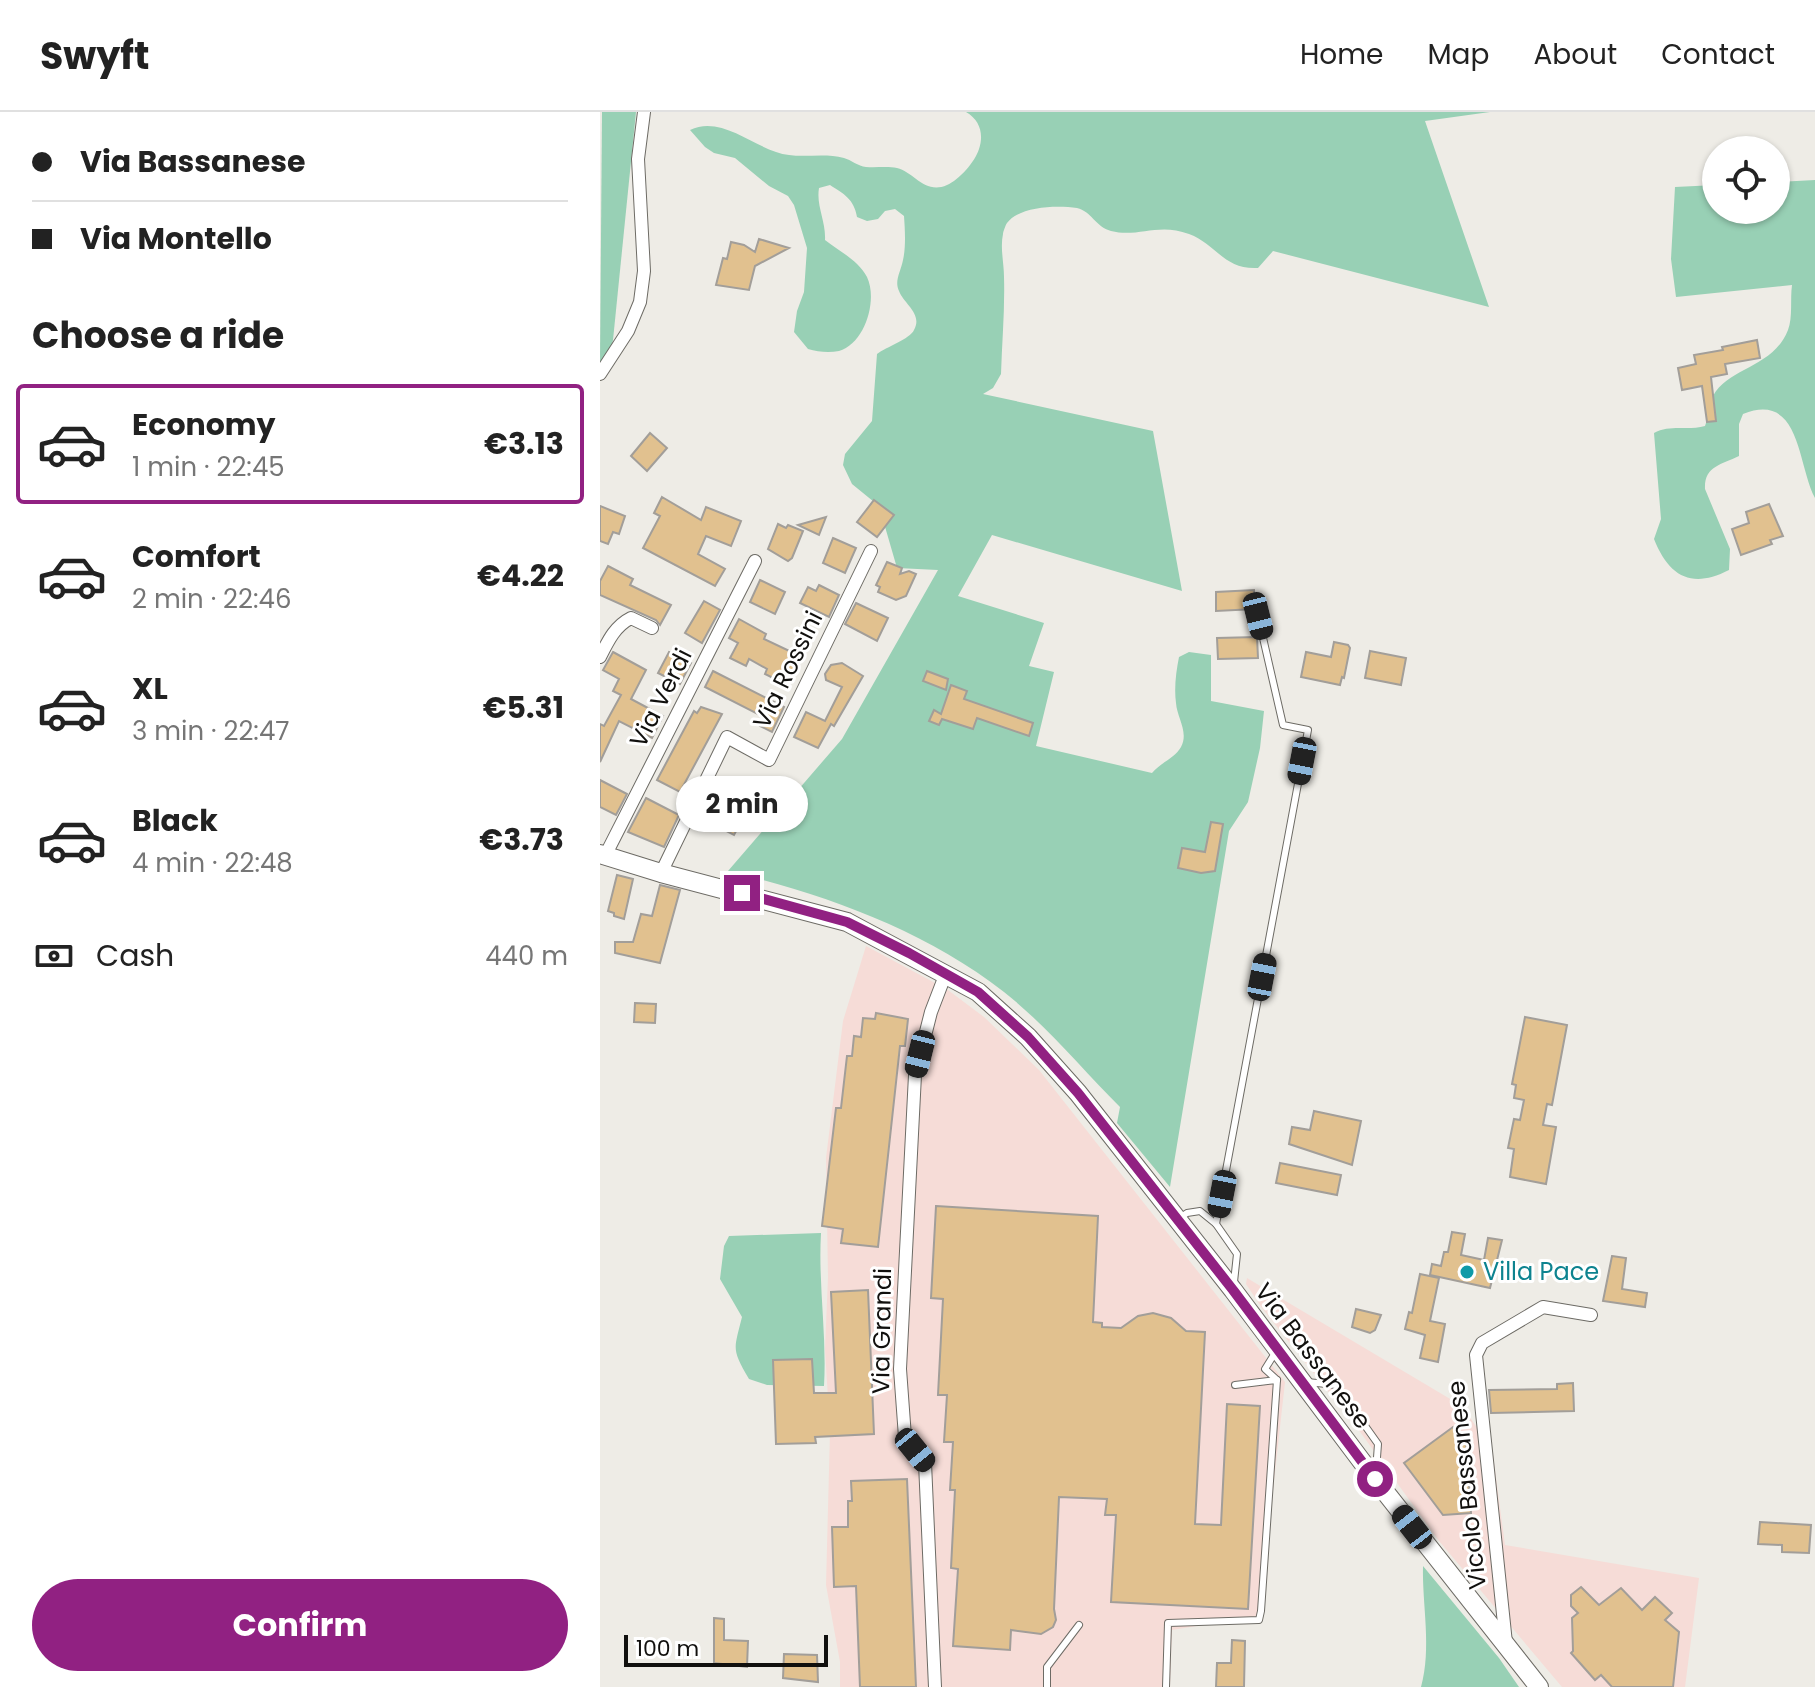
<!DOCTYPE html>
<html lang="en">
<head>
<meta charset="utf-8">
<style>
	:root { --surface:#fff; --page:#f2f2f2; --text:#222; --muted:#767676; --line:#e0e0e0; --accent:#912182 }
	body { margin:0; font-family:Poppins,sans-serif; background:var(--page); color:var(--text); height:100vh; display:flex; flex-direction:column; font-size:30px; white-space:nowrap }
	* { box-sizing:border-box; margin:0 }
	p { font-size:26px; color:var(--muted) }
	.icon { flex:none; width:44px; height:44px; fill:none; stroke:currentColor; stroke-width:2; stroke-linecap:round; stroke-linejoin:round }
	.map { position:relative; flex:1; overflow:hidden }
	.sheet { display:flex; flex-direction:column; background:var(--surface); width:600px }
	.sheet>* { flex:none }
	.top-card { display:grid; align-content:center; height:176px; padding:0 32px; background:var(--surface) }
	.buttons { position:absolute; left:1102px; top:24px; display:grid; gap:16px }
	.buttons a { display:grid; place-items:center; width:88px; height:88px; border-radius:50%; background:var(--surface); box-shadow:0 2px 6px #0004; font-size:40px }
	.scale { position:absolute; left:24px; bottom:20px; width:204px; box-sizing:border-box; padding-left:8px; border:4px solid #11100e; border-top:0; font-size:22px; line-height:28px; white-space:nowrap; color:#11100e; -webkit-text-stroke:6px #fff; paint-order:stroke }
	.end { position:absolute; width:36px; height:36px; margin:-18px; border:10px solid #912182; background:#fff; box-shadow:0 0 0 4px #fff }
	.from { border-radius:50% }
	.bubble { position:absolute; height:56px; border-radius:28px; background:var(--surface); box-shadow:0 2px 6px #0004; font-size:26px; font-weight:700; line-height:56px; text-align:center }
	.car { position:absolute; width:24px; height:48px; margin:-24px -12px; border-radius:10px; box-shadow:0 0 6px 2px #0007; background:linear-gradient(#222 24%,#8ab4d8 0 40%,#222 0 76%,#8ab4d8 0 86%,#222 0) }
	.top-card b { display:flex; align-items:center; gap:28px; height:76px; font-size:30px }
	.top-card b+b { border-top:2px solid var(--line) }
	.top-card i { width:20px; height:20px; background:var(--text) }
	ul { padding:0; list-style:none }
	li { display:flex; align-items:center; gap:24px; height:120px; margin:0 16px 12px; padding:0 16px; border:4px solid transparent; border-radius:8px }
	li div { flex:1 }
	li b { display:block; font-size:30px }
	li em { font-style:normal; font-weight:700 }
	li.current { border-color:var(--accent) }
	li>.icon { width:72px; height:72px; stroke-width:1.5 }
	h2 { padding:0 32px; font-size:36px; line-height:96px }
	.pay { display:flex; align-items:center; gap:20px; height:88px; padding:0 32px; font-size:30px }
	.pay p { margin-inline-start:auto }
	.primary-button { display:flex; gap:16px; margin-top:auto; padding:16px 32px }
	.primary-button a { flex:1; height:92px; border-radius:48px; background:var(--accent); color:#fff; font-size:32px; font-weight:700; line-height:92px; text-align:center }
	header { display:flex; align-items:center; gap:48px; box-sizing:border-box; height:112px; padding:0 40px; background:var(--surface); border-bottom:2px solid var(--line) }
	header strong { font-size:38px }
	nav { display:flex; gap:44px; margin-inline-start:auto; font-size:28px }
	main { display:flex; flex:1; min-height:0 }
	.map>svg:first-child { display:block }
</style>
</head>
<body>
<header>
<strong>Swyft</strong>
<nav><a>Home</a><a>Map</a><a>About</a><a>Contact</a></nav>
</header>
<main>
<section class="sheet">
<div class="top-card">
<b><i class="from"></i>Via Bassanese</b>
<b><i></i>Via Montello</b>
</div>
<h2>Choose a ride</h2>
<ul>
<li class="current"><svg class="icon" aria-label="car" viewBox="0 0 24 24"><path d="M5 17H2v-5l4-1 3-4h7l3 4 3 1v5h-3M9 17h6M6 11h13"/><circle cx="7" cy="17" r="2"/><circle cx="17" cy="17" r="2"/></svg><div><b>Economy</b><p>1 min · 22:45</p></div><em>€3.13</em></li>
<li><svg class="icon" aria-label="car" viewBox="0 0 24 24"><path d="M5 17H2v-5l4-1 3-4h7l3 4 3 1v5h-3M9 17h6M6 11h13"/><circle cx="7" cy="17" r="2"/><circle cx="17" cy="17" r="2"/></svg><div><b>Comfort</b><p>2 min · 22:46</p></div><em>€4.22</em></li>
<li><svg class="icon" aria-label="car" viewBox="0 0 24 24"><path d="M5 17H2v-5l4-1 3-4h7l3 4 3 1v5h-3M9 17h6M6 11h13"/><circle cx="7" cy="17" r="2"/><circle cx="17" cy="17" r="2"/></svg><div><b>XL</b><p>3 min · 22:47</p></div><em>€5.31</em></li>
<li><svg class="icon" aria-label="car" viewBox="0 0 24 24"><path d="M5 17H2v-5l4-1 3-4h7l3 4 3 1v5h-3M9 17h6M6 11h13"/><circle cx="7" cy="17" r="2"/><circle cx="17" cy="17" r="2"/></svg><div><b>Black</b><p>4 min · 22:48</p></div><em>€3.73</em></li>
</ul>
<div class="pay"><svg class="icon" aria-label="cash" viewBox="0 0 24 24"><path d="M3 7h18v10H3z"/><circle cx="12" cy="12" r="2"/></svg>Cash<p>440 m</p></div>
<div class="primary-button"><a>Confirm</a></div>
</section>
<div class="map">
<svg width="1215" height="1575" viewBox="0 0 1215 1575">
	<rect width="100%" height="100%" fill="#eeece6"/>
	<g fill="#f6dcd7">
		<polygon points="266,834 348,878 384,905 439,958 685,1270 659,1504 572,1518 570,1575 240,1575 240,1550 226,1473 230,1320 225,1237 228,1165 226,1046 243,909"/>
		<polygon points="647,1166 862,1294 887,1330 893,1343 905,1433 1099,1466 1085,1575 962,1575 839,1429 758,1317 662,1196 646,1172"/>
	</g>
	<g fill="#98d0b5">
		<polygon points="2,0 36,0 13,228 11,237 0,251"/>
		<path d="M 366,0 L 890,0 L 825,9 L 889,195 L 673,139 L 658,156 C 624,158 616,132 589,122 C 558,110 538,126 511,119 C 496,115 491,99 477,96 C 457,93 420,94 407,111 C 406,112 403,120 403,122 C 400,136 404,151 404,165 C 405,197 402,230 401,262 L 393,276 L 383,282 L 553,319 L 582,479 L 392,423 L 358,484 L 444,511 L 429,554 L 454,560 L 436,634 L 552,661 C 560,651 575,646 581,635 C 589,620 577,606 576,591 C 574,576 576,560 579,545 L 589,540 L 611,543 L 611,589 L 664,599 L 660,636 L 648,690 L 629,719 L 570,1075 L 517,1011 L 520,995 C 482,957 447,914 404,880 C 323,817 226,783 128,759 L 242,627 L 338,458 L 297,456 L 279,394 L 252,372 L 243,353 L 245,342 L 272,309 L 277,242 C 286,235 310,227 314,218 C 323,202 304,192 299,179 C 294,169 301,159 303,148 C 306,135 305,118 304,104 L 295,97 L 285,99 L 278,107 L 267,109 L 257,105 C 254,87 244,82 230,73 L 219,76 C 216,94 226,109 225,128 C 239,139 258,148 267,165 C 278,188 265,232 239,239 C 229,241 218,240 208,237 L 194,220 L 197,199 L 204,180 L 207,136 L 194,93 L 188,84 L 169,74 L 135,46 L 114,41 L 105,35 L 90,18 C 119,4 149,31 176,40 C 197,48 222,40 244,46 C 251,48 258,54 266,55 C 276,56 287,54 297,56 C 314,60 325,83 347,73 C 359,68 375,50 379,37 C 384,22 380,8 366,0 Z"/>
		<path d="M 1215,68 L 1215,386 C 1197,352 1201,279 1143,302 L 1139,312 L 1139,344 C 1121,353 1104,354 1105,377 L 1130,437 L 1129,458 C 1092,477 1069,465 1054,427 L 1061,407 L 1054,321 C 1070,312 1088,319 1105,314 C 1109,304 1108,293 1113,284 C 1129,255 1173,256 1188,218 C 1193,205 1190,187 1192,173 L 1076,185 L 1071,147 L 1075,75 L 1116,73 L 1116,98 L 1176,98 L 1176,70 Z"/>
		<path d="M 221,1121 C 218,1172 227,1223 224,1274 L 167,1273 L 149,1267 C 131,1236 134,1238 142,1205 L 120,1167 L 124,1134 L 129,1124 Z"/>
		<path d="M 823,1454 L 899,1546 L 919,1575 L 821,1575 C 832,1536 822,1493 823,1454 Z"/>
	</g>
	<g fill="#e1c18f" stroke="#a29e99" stroke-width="2">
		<polygon points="159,127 189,136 155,154 149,178 116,173 123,146 127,147 131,130 144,133 155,140"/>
		<polygon points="1157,228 1160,246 1125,252 1127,262 1111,265 1116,309 1107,310 1102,274 1082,278 1078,256 1096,252 1094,243 1123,238 1122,235"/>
		<polygon points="50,321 67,336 47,359 31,344"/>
		<polygon points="62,385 101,408 106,395 141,409 131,434 106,424 98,442 125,457 115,474 43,436 60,404 54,401"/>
		<polygon points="274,388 294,403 277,425 257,410"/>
		<polygon points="1169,392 1183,424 1170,428 1172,432 1141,443 1132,417 1149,411 1146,400"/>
		<polygon points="0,394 25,404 19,422 13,420 8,432 0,429"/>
		<polygon points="226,405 219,423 198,413"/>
		<polygon points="178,412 186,416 188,413 203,419 192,446 188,449 168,437"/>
		<polygon points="233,426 256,436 245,461 223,451"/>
		<polygon points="287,450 302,456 300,462 309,459 316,462 306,484 296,488 278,480 280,475 276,473"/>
		<polygon points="8,454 33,467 30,473 71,493 60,513 56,508 0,483 0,469"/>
		<polygon points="160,468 185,480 175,502 150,490"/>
		<polygon points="219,473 239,483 229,505 200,491 208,475 216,479"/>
		<polygon points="654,478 655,497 616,499 616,480"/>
		<polygon points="104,489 120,498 102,531 85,521"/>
		<polygon points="256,491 288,506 277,529 245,512"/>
		<polygon points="139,507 166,522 164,527 200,544 187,573 165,562 167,557 149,547 146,554 130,546 138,531 129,526"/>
		<polygon points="657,525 658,546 618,547 617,526"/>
		<polygon points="734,530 748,533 750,536 744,566 742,565 740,573 701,565 706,540 731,545"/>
		<polygon points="770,539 806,546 801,573 765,566"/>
		<polygon points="13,540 46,558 31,587 63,604 52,626 19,609 0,650 0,612 4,614 21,583 13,579 19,567 3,558"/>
		<polygon points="69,540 91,551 80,572 58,561"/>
		<polygon points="242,551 263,564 234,614 231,612 218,636 194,625 206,600 225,609 242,575 226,568 225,562 231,553"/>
		<polygon points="113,559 184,595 172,620 160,614 164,605 105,575"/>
		<polygon points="327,559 348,567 346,578 323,569"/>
		<polygon points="351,573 367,579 364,587 433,611 429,624 377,606 373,617 342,607 339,613 329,609 334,598 341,602"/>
		<polygon points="101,595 122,602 80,680 57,668 94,599 97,601"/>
		<polygon points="0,668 27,682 16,703 0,695"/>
		<polygon points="120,685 147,699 134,723 107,709"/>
		<polygon points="46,686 79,703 64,735 28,720"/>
		<polygon points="611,710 623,712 615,759 601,761 578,756 582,736 605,740"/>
		<polygon points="17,763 33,767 24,807 14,804 14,801 8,799"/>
		<polygon points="60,773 80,778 60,851 15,841 15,830 33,830 41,802 52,804"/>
		<polygon points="35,891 56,892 55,911 34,910"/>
		<polygon points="276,901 308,907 305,934 300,934 278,1135 241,1131 243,1117 222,1114 236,996 241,996 247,944 252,944 254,924 261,925 263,906 275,907"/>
		<polygon points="925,905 967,913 952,993 947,992 943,1013 956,1015 946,1072 910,1065 914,1037 908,1036 914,1007 920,1008 924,988 914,986 916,973 912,972"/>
		<polygon points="714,999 761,1009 752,1053 689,1032 692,1015 710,1018"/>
		<polygon points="680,1051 741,1063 737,1083 676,1071"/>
		<polygon points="336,1094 498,1104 493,1210 502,1211 502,1215 521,1216 538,1204 553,1201 571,1206 586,1219 605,1220 595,1412 621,1413 627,1292 660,1294 648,1497 511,1490 516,1403 505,1403 507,1387 459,1385 454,1497 456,1508 453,1515 441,1522 411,1518 410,1538 353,1534 358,1457 351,1456 355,1378 350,1378 353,1330 344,1330 347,1283 338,1283 343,1187 331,1186"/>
		<polygon points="852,1120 865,1122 861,1143 884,1148 888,1126 902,1128 890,1176 830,1163 832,1152 841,1154 844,1140 848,1140"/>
		<polygon points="1012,1144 1026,1146 1022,1177 1047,1181 1045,1195 1003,1189"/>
		<polygon points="820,1162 839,1166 830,1209 845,1212 838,1250 820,1246 825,1223 805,1217 809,1200 812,1201"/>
		<polygon points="268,1178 274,1322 215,1325 216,1331 176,1332 173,1248 212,1247 214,1281 236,1281 231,1180"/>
		<polygon points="756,1197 781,1203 775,1218 770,1221 752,1215"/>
		<polygon points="973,1271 974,1299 891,1301 889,1278 957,1277 957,1272"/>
		<polygon points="853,1315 866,1330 871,1401 843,1403 804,1351"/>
		<polygon points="307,1367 316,1575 260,1575 256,1474 234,1475 232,1415 248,1415 248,1389 252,1389 251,1369"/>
		<polygon points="1160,1410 1211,1413 1209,1441 1182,1440 1182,1433 1158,1432"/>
		<polygon points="981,1475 999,1493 1021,1476 1042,1498 1055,1485 1072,1501 1065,1508 1079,1520 1073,1575 1012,1575 1001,1563 995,1568 971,1541 973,1539 972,1506 978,1501 971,1494 971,1483"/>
		<polygon points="114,1506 124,1507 124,1528 148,1529 147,1555 114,1551"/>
		<polygon points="632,1528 645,1529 644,1575 616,1575 617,1551 631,1551"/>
		<polygon points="184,1542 217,1543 218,1570 183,1566"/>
	</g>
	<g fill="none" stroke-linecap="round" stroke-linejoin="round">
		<g stroke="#6d6b65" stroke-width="8">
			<g id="service">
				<polyline points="578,1107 587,1101 600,1099 616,1112"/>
				<polyline points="634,1170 637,1142 616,1112 708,618 683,613 658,504"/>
				<polyline points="675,1241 665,1257 677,1268"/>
				<polyline points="707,1270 736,1273 778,1332 776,1359"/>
				<polyline points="447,1575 447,1555 479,1513"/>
				<polyline points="566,1575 568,1511 659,1508 661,1499 677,1268 635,1273"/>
			</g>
		</g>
		<g stroke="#6d6b65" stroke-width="14">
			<g id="minor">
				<polyline points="0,262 28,219 40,190 44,159 38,47 44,0"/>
				<path d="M 0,545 C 8,529 15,514 31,506 L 52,516"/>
				<polyline points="5,744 155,449"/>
				<polyline points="61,761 127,625 169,648 271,439"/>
				<polyline points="906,1531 876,1243 882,1231 943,1195 991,1203"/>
				<polyline points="335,1575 325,1351 305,1325 300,1257 315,963 331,900 346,861"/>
			</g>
		</g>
		<g stroke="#6d6b65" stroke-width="20">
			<polyline id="secondary" points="0,742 61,761 247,810 378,880 428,925 478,981 633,1178 775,1367 939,1575"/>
		</g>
		<use href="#service" stroke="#fff" stroke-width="6"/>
		<use href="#minor" stroke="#fff" stroke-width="12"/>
		<use href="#secondary" stroke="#fff" stroke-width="18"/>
	</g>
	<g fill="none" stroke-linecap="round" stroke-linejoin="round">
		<polyline stroke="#912182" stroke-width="10" points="142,781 247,810 309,841 378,880 428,925 478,981 633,1178 775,1367"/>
	</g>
	<circle fill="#0f9aa8" stroke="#fff" stroke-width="3" cx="867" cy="1160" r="8"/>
	<g text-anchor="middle" stroke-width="6" stroke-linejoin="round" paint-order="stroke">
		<g font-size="24" fill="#11100e" stroke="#fff">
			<text transform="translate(188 558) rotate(-64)" y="8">Via Rossini</text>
			<text transform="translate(61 586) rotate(-63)" y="8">Via Verdi</text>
			<text transform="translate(282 1219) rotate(-89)" y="8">Via Grandi</text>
			<text transform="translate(713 1244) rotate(53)" y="8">Via Bassanese</text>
			<text transform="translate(867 1373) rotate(-96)" y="8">Vicolo Bassanese</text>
		</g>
		<g font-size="24" fill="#0d838f" stroke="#fff" text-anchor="start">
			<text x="883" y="1168">Villa Pace</text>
		</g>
	</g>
</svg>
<div class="buttons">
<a><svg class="icon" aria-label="locate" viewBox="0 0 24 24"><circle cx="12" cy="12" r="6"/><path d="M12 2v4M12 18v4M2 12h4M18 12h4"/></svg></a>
</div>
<div class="scale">100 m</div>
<i class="end from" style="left:775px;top:1367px"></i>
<i class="end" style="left:142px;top:781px"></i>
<div class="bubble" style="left:76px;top:664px;width:132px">2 min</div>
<i class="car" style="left:658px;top:504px;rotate:166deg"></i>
<i class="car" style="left:702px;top:649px;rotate:191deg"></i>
<i class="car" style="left:662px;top:865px;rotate:11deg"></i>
<i class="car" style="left:320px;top:942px;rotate:194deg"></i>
<i class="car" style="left:622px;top:1082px;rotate:191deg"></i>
<i class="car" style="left:315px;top:1338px;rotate:141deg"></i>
<i class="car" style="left:812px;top:1415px;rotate:322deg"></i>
</div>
</main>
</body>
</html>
